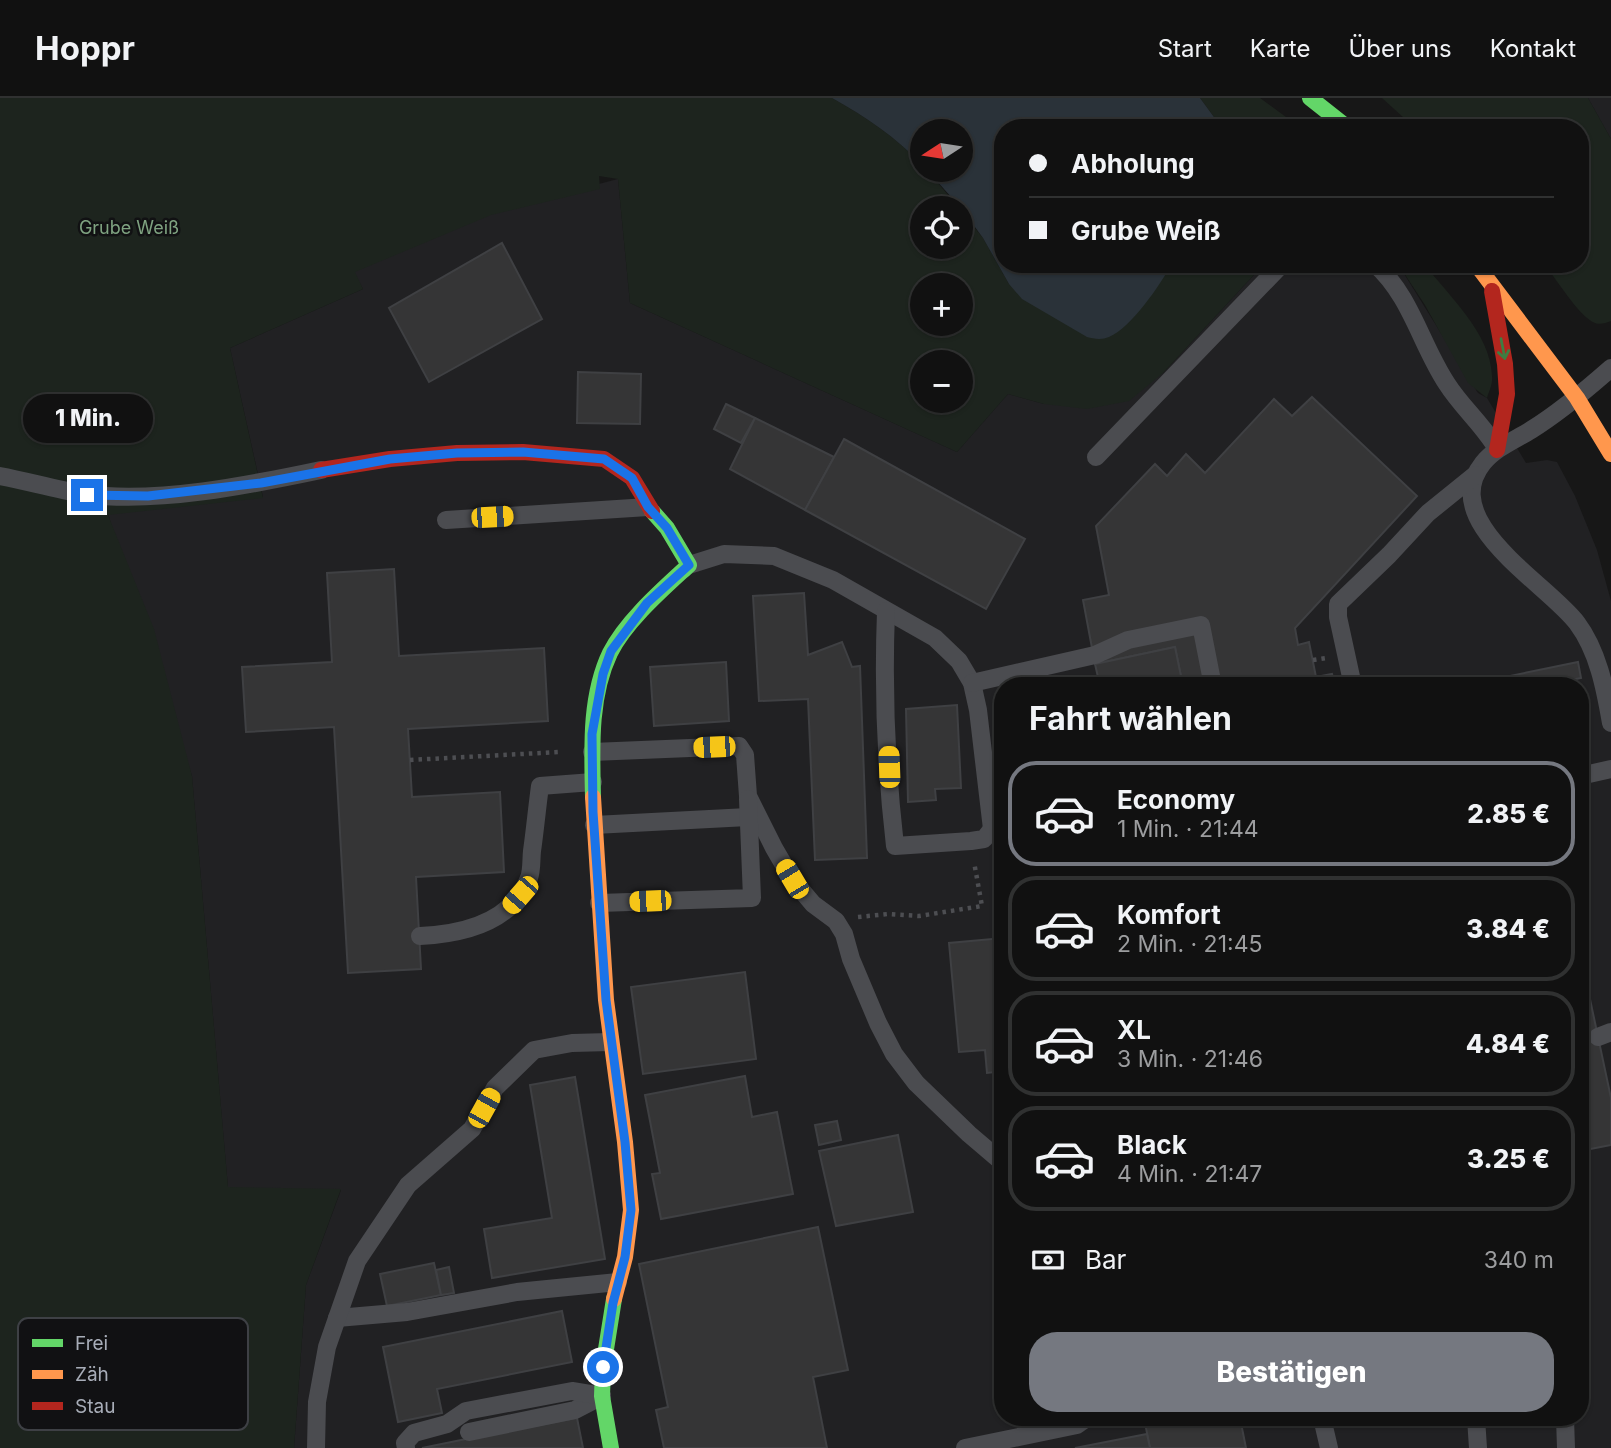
<!DOCTYPE html>
<html lang="de">
<head>
<meta charset="utf-8">
<style>
	:root { --surface:#111; --page:#1e1f1f; --text:#f1f3f6; --muted:#9c9d9f; --line:#303131; --accent:#757880 }
	body { margin:0; font-family:Inter,sans-serif; background:var(--page); color:var(--text); height:100vh; display:flex; flex-direction:column; font-size:26px; white-space:nowrap }
	* { box-sizing:border-box; margin:0 }
	p { font-size:23px; color:var(--muted) }
	.icon { flex:none; width:38px; height:38px; fill:none; stroke:currentColor; stroke-width:2; stroke-linecap:round; stroke-linejoin:round }
	.map { position:relative; flex:1; overflow:hidden }
	.sheet { position:absolute; left:994px; top:579px; width:595px; height:749px; display:flex; flex-direction:column; background:var(--surface); border-radius:28px; box-shadow:0 2px 5px #0004,0 0 0 2px var(--line) }
	.sheet>* { flex:none }
	.banner { position:absolute; left:994px; top:21px; width:595px; height:154px; border-radius:28px; box-shadow:0 2px 5px #0004,0 0 0 2px var(--line); display:grid; align-content:center; height:154px; padding:0 35px; background:var(--surface) }
	.needle { width:46px; rotate:258deg }
	.fabs { position:absolute; left:910px; top:21px; display:grid; gap:14px }
	.fabs a { display:grid; place-items:center; width:63px; height:63px; border-radius:50%; background:var(--surface); box-shadow:0 2px 5px #0004,0 0 0 2px var(--line); font-size:35px }
	.end { position:absolute; width:32px; height:32px; margin:-16px; border:9px solid #1a73e8; background:#fff; box-shadow:0 0 0 4px #fff }
	.from { border-radius:50% }
	.bubble { position:absolute; height:49px; border-radius:24px; background:var(--surface); box-shadow:0 2px 5px #0004,0 0 0 2px var(--line); font-size:23px; font-weight:800; line-height:49px; text-align:center }
	.car { position:absolute; width:21px; height:42px; margin:-21px -10px; border-radius:9px; box-shadow:0 0 5px 2px #0007; background:linear-gradient(#f5c518 24%,#345 0 40%,#f5c518 0 76%,#345 0 86%,#f5c518 0) }
	.banner b { display:flex; align-items:center; gap:24px; height:66px; font-size:26px }
	.banner b+b { border-top:2px solid var(--line) }
	.banner i { width:18px; height:18px; background:var(--text) }
	ul { padding:0; list-style:none }
	li { display:flex; align-items:center; gap:21px; height:105px; margin:0 14px 10px; padding:0 21px; border:4px solid var(--line); border-radius:28px }
	li div { flex:1 }
	li b { display:block; font-size:26px }
	li em { font-style:normal; font-weight:800 }
	li.current { border-color:var(--accent) }
	li>.icon { width:63px; height:63px; stroke-width:1.5 }
	h2 { padding:0 35px; font-size:32px; line-height:84px }
	.pay { display:flex; align-items:center; gap:18px; height:77px; padding:0 35px; font-size:26px }
	.pay p { margin-inline-start:auto }
	.cta { display:flex; gap:14px; margin-top:auto; padding:14px 35px }
	.cta a { flex:1; height:80px; border-radius:28px; background:var(--accent); color:#fff; font-size:28px; font-weight:800; line-height:80px; text-align:center }
	header { display:flex; align-items:center; gap:42px; box-sizing:border-box; height:98px; padding:0 35px; background:var(--surface); border-bottom:2px solid var(--line) }
	header strong { font-size:33px }
	nav { display:flex; gap:38px; margin-inline-start:auto; font-size:24px }
	.map>svg:first-child { display:block }
</style>
</head>
<body>
<header>
<strong>Hoppr</strong>
<nav><a>Start</a><a>Karte</a><a>Über uns</a><a>Kontakt</a></nav>
</header>
<div class="map">
<svg width="1611" height="1350" viewBox="0 0 1611 1350">
	<rect width="100%" height="100%" fill="#171717"/>
	<g fill="#212123" fill-rule="evenodd">
		<polygon points="1588,0 1611,0 1611,41"/>
		<path d="M 618,81 L 630,205 L 957,354 L 1008,296 L 1044,306 L 1163,275 L 1264,166 L 1398,166 L 1478,295 L 1487,300 L 1526,365 L 1547,362 L 1557,364 L 1575,398 L 1597,452 L 1611,503 L 1611,1350 L 294,1350 L 306,1187 L 341,1092 L 228,1090 L 192,678 L 108,416 L 263,399 L 230,250 L 363,191 L 342,153 ZM 1003,588 L 1580,588 L 1580,1320 L 1003,1320 Z"/>
	</g>
	<g fill="#1d241e" fill-rule="evenodd">
		<path d="M 0,0 L 832,0 C 866,19 896,39 922,67 L 922,72 L 927,72 L 959,110 L 922,110 L 922,149 L 961,149 L 961,113 L 983,140 L 1009,186 L 1140,211 L 1172,166 L 1264,166 L 1163,275 L 1129,303 L 1087,311 L 1044,306 L 1008,296 L 957,354 L 630,205 L 618,81 L 599,78 L 600,91 L 491,117 L 355,174 L 363,191 L 230,250 L 263,400 L 108,417 L 154,531 L 192,678 L 228,1089 L 341,1091 L 306,1187 L 294,1350 L 0,1350 ZM 922,187 L 961,187 L 961,226 L 922,226 ZM 922,264 L 961,264 L 961,303 L 922,303 Z"/>
		<polygon points="1200,0 1260,0 1301,30 1222,30"/>
		<path d="M 1382,0 L 1588,0 L 1611,41 L 1611,223 C 1606,225 1600,227 1595,225 C 1579,219 1556,180 1544,166 L 1580,166 L 1580,30 L 1415,30 Z"/>
		<path d="M 1398,166 L 1424,166 C 1449,198 1491,236 1492,278 C 1493,286 1489,293 1487,300 L 1468,285 L 1425,207 Z"/>
	</g>
	<path fill="#2a3239" d="M 832,0 L 1200,0 L 1222,30 L 1003,30 L 1003,166 L 1172,166 C 1159,188 1132,229 1109,239 C 1102,242 1094,241 1087,239 L 1022,201 L 1009,186 L 983,140 L 961,110 L 927,72 L 961,72 L 961,33 L 922,33 L 922,67 C 896,39 866,19 832,0 Z"/>
	<g fill="#353536" stroke="#3f4043" stroke-width="2">
		<polygon points="502,145 542,221 429,284 389,210"/>
		<polygon points="578,274 641,276 640,326 577,325"/>
		<polygon points="1312,299 1417,398 1295,530 1298,547 1309,544 1316,579 1332,576 1335,588 1183,588 1175,549 1095,566 1083,502 1109,497 1096,428 1155,366 1167,378 1186,356 1205,375 1274,301 1292,318"/>
		<polygon points="726,306 755,320 741,345 714,331"/>
		<polygon points="755,320 834,359 805,412 730,371"/>
		<polygon points="844,341 1025,441 986,511 805,412"/>
		<polygon points="394,471 399,558 544,550 548,623 408,631 412,699 500,694 504,774 416,779 421,871 348,875 334,629 246,634 242,569 332,564 327,475"/>
		<polygon points="804,495 808,557 842,544 852,569 860,568 867,760 815,762 808,601 759,603 753,498"/>
		<polygon points="1175,549 1183,588 1100,588 1095,566"/>
		<polygon points="726,564 729,623 654,628 650,569"/>
		<polygon points="1578,564 1581,580 1541,588 1461,588"/>
		<polygon points="957,607 961,690 935,691 936,702 908,704 906,611"/>
		<polygon points="1003,840 1003,973 987,975 985,952 959,954 949,845"/>
		<polygon points="1580,854 1611,1000 1611,1047 1580,1053"/>
		<polygon points="745,874 756,961 643,976 631,889"/>
		<polygon points="745,978 752,1019 777,1014 793,1096 661,1121 652,1076 660,1075 645,997"/>
		<polygon points="575,979 605,1161 492,1180 484,1131 552,1120 530,987"/>
		<polygon points="837,1023 841,1042 819,1047 815,1027"/>
		<polygon points="898,1037 913,1114 836,1128 819,1053"/>
		<polygon points="818,1129 848,1272 813,1279 827,1350 664,1350 656,1312 668,1309 639,1166"/>
		<polygon points="434,1165 441,1197 387,1208 380,1176"/>
		<polygon points="449,1169 454,1195 441,1197 436,1172"/>
		<polygon points="562,1213 572,1264 437,1291 442,1315 398,1324 383,1249"/>
		<polygon points="577,1320 583,1350 422,1350 466,1341"/>
		<polygon points="1144,1320 1240,1320 1246,1350 1150,1350"/>
		<polygon points="1147,1336 1150,1350 1075,1350"/>
	</g>
	<g fill="none" stroke-linecap="round" stroke-linejoin="round">
		<g stroke="#4d4e52" stroke-width="4.5" stroke-dasharray="3.5 5" stroke-linecap="butt">
			<polyline points="1313,562 1326,560"/>
			<polyline points="1310,588 1311,584 1315,588"/>
			<polyline points="410,662 559,654"/>
			<polyline points="858,819 888,816 919,818 982,808 974,764"/>
		</g>
		<g stroke="#4b4c50" stroke-width="18">
			<path d="M 1375,166 C 1411,198 1421,247 1447,286 C 1461,308 1480,324 1494,346"/>
			<path d="M 1611,270 C 1586,292 1560,314 1531,332 C 1515,342 1495,350 1483,365 C 1436,424 1548,486 1577,525 C 1598,553 1605,590 1611,625"/>
			<polyline points="1096,359 1282,166"/>
			<path d="M 0,378 C 28,383 56,392 85,396 C 156,406 250,387 321,372"/>
			<polyline points="446,422 648,409"/>
			<polyline points="689,467 724,456 774,458 833,482 935,540 959,563 972,585 978,612 992,731 1003,733"/>
			<path d="M 886,513 C 883,591 886,670 895,748 L 971,743 L 984,741 L 992,731"/>
			<polyline points="972,585 1095,557 1128,542 1201,527 1213,588"/>
			<polyline points="1353,588 1338,519 1338,506 1389,457 1428,415 1475,377"/>
			<polyline points="592,654 739,648 745,657 748,698 774,750 792,781 813,806 836,823 844,836 851,861 878,925 894,956 916,985 969,1036 1003,1065"/>
			<polyline points="1580,678 1611,671"/>
			<polyline points="594,727 748,719"/>
			<polyline points="599,805 752,800 748,701"/>
			<path d="M 420,838 C 462,836 512,825 529,780 C 532,772 531,762 532,753 C 535,732 537,710 540,688 L 593,684"/>
			<polyline points="1598,939 1611,934"/>
			<polyline points="337,1220 407,1214 517,1194 618,1184"/>
			<polyline points="1322,1320 1329,1350"/>
			<polyline points="1476,1320 1478,1350"/>
			<polyline points="1565,1320 1566,1350"/>
			<polyline points="469,1334 575,1312 602,1298"/>
			<polyline points="316,1350 317,1304 327,1249 357,1163 408,1087 472,1031 495,990 534,952 572,945 610,944"/>
			<polyline points="406,1350 405,1345 414,1335 447,1326 466,1313 572,1293 602,1298"/>
			<polyline points="965,1350 1077,1327 1087,1320"/>
		</g>
		<g stroke="#63d668" stroke-width="16">
			<polyline points="1310,0 1348,30"/>
			<path d="M 593,699 C 592,652 589,599 610,555 C 626,523 663,491 689,467 L 667,430 L 652,413"/>
			<polyline points="611,1350 602,1298 603,1270 614,1201"/>
		</g>
		<g stroke="#ff974d" stroke-width="16">
			<polyline points="1476,166 1577,300 1611,356"/>
			<polyline points="593,699 606,902 625,1044 631,1112 625,1159 614,1201"/>
		</g>
		<g stroke="#b3261e" stroke-width="16">
			<polyline points="1492,193 1505,266 1507,296 1497,352"/>
			<polyline points="321,372 390,361 457,355 523,354 604,361 632,380 652,413"/>
		</g>
	</g>
	<defs><path id="oneway-shaft" d="M-6 0H5M1.5-3L5.5 0L1.5 3" fill="none" stroke-width="1.6" stroke-linecap="round" stroke-linejoin="round" transform="scale(1.75)"/></defs>
	<use stroke="#3e7d42" href="#oneway-shaft" transform="translate(1503 251) rotate(79)"/>
	<g fill="none" stroke-linecap="round" stroke-linejoin="round">
		<polyline stroke="#1a73e8" stroke-width="9" points="87,397 148,398 261,385 390,361 457,355 523,354 604,361 632,380 648,409 667,430 689,467 647,505 611,553 603,576 592,636 593,714 606,902 625,1044 631,1112 625,1159 613,1205 603,1269"/>
	</g>
	<g text-anchor="middle" stroke-width="5" stroke-linejoin="round" paint-order="stroke">
		<g font-size="18" fill="#7fa381" stroke="#111113">
			<text x="129" y="136">Grube Weiß</text>
		</g>
	</g>
	<rect x="18" y="1220" width="230" height="112" rx="10" fill="#111113" stroke="#3e4045" stroke-width="2"/>
	<rect x="32" y="1241" width="31" height="8" fill="#63d668"/>
	<rect x="32" y="1272" width="31" height="9" fill="#ff974d"/>
	<rect x="32" y="1304" width="31" height="8" fill="#b3261e"/>
	<g font-size="19" fill="#a8adb8">
		<text x="75" y="1252">Frei</text>
		<text x="75" y="1283">Zäh</text>
		<text x="75" y="1315">Stau</text>
	</g>
</svg>
<div class="fabs">
<a><svg class="needle" viewBox="-14 -14 28 28"><path d="M0-13l5 13h-10z" fill="#e53935"/><path d="M0 13l5-13h-10z" fill="#9c9d9f"/></svg></a>
<a><svg class="icon" aria-label="locate" viewBox="0 0 24 24"><circle cx="12" cy="12" r="6"/><path d="M12 2v4M12 18v4M2 12h4M18 12h4"/></svg></a>
<a>+</a>
<a>−</a>
</div>
<i class="end from" style="left:603px;top:1269px"></i>
<i class="end" style="left:87px;top:397px"></i>
<div class="bubble" style="left:23px;top:296px;width:130px">1 Min.</div>
<i class="car" style="left:492px;top:419px;rotate:87deg"></i>
<i class="car" style="left:714px;top:649px;rotate:268deg"></i>
<i class="car" style="left:889px;top:669px;rotate:358deg"></i>
<i class="car" style="left:792px;top:781px;rotate:329deg"></i>
<i class="car" style="left:520px;top:797px;rotate:221deg"></i>
<i class="car" style="left:650px;top:803px;rotate:268deg"></i>
<i class="car" style="left:484px;top:1010px;rotate:29deg"></i>
<div class="banner">
<b><i class="from"></i>Abholung</b>
<b><i></i>Grube Weiß</b>
</div>
<section class="sheet">
<h2>Fahrt wählen</h2>
<ul>
<li class="current"><svg class="icon" aria-label="car" viewBox="0 0 24 24"><path d="M5 17H2v-5l4-1 3-4h7l3 4 3 1v5h-3M9 17h6M6 11h13"/><circle cx="7" cy="17" r="2"/><circle cx="17" cy="17" r="2"/></svg><div><b>Economy</b><p>1 Min. · 21:44</p></div><em>2.85 €</em></li>
<li><svg class="icon" aria-label="car" viewBox="0 0 24 24"><path d="M5 17H2v-5l4-1 3-4h7l3 4 3 1v5h-3M9 17h6M6 11h13"/><circle cx="7" cy="17" r="2"/><circle cx="17" cy="17" r="2"/></svg><div><b>Komfort</b><p>2 Min. · 21:45</p></div><em>3.84 €</em></li>
<li><svg class="icon" aria-label="car" viewBox="0 0 24 24"><path d="M5 17H2v-5l4-1 3-4h7l3 4 3 1v5h-3M9 17h6M6 11h13"/><circle cx="7" cy="17" r="2"/><circle cx="17" cy="17" r="2"/></svg><div><b>XL</b><p>3 Min. · 21:46</p></div><em>4.84 €</em></li>
<li><svg class="icon" aria-label="car" viewBox="0 0 24 24"><path d="M5 17H2v-5l4-1 3-4h7l3 4 3 1v5h-3M9 17h6M6 11h13"/><circle cx="7" cy="17" r="2"/><circle cx="17" cy="17" r="2"/></svg><div><b>Black</b><p>4 Min. · 21:47</p></div><em>3.25 €</em></li>
</ul>
<div class="pay"><svg class="icon" aria-label="cash" viewBox="0 0 24 24"><path d="M3 7h18v10H3z"/><circle cx="12" cy="12" r="2"/></svg>Bar<p>340 m</p></div>
<div class="cta"><a>Bestätigen</a></div>
</section>
</div>
</body>
</html>
